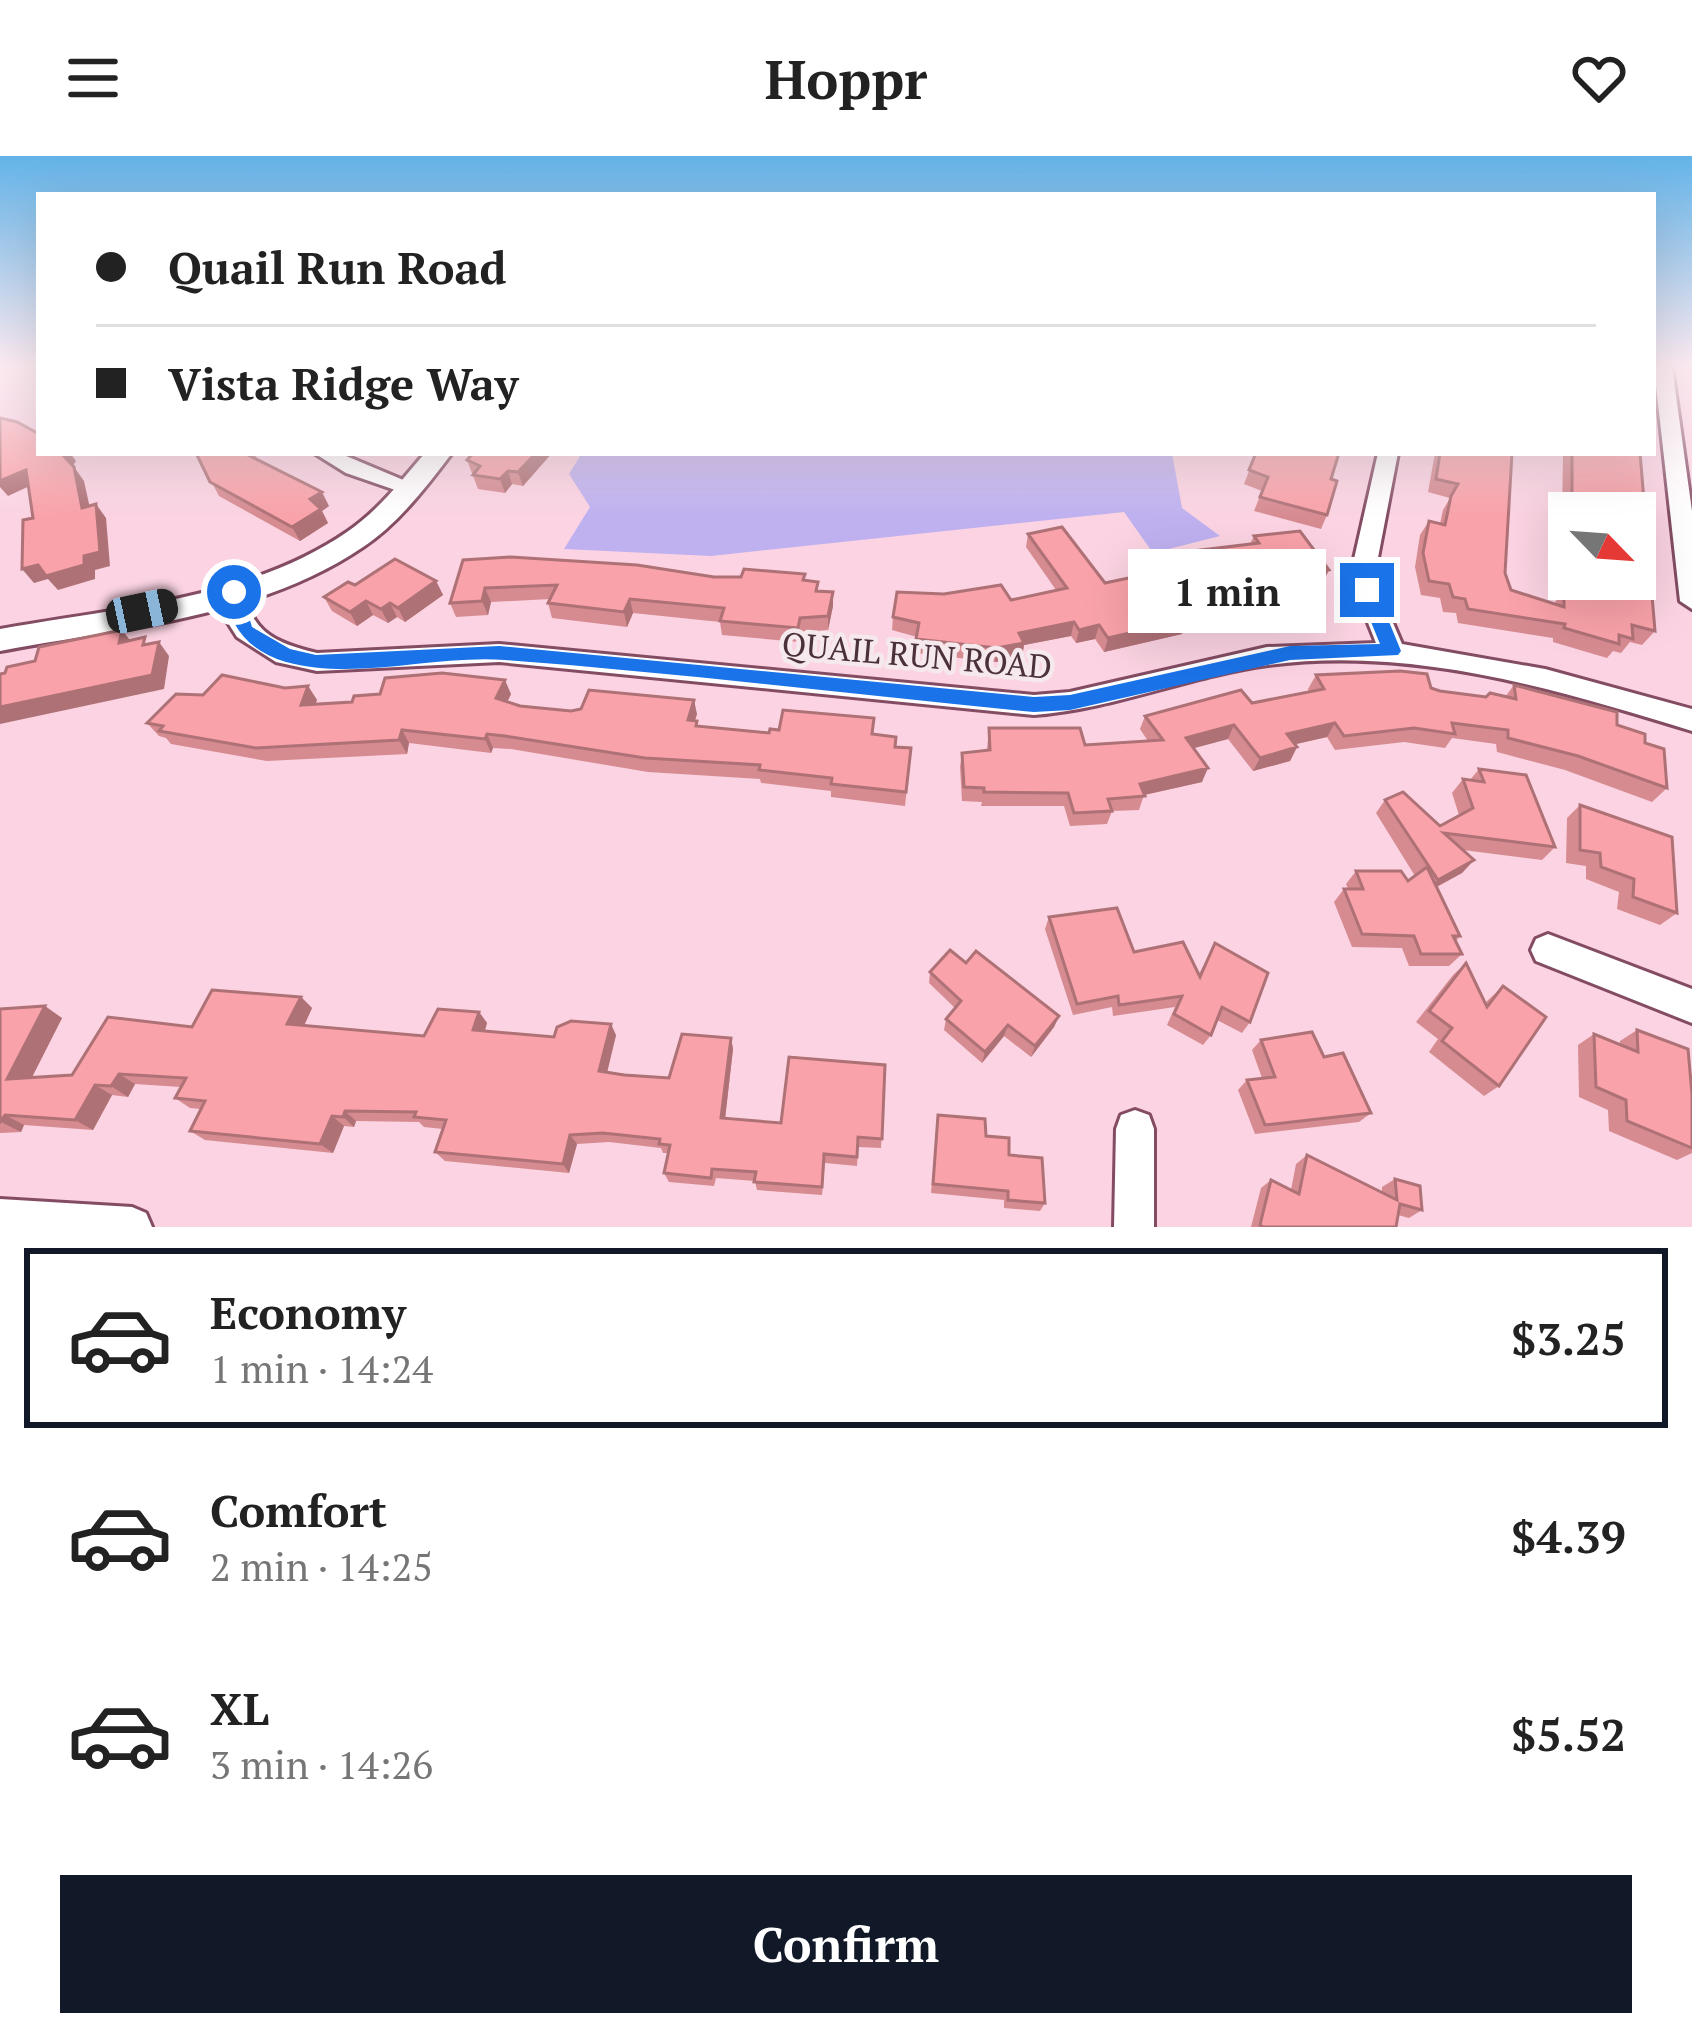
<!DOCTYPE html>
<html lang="en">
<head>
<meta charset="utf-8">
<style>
	:root { --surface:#fff; --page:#f2f2f2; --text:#222; --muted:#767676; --line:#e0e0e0; --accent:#111827 }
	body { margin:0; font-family:"PT Serif",serif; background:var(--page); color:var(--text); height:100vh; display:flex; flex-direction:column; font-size:45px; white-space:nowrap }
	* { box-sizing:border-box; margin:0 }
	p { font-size:39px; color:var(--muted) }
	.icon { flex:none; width:66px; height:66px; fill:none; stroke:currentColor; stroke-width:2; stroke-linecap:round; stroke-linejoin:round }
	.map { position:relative; height:1071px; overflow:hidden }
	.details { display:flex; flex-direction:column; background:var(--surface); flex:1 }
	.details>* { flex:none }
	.top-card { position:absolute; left:36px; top:36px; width:1620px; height:264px; border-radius:0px; box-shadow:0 12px 48px #0002; display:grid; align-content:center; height:264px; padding:0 60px; background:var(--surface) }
	.needle { width:78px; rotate:115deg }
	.tools { position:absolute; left:1548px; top:336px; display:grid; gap:24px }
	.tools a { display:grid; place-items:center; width:108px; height:108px; border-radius:0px; background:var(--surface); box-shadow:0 12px 48px #0002; font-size:60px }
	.end { position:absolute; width:54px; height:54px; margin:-27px; border:15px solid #1a73e8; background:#fff; box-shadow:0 0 0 6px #fff }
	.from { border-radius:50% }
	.bubble { position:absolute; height:84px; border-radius:0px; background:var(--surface); box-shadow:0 12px 48px #0002; font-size:39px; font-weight:700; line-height:84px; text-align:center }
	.car { position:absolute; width:36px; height:72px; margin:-36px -18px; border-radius:15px; box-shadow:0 0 9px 3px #0007; background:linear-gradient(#222 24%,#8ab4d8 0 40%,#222 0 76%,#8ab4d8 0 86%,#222 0) }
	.top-card b { display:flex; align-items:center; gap:42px; height:114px; font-size:45px }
	.top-card b+b { border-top:3px solid var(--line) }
	.top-card i { width:30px; height:30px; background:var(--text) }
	ul { padding:21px 0 0; list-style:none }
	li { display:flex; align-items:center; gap:36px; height:180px; margin:0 24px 18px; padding:0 36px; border:6px solid transparent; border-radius:0px }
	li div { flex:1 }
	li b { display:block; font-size:45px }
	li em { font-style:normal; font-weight:700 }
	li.current { border-color:var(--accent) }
	li>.icon { width:108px; height:108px; stroke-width:1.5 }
	.cta { display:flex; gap:24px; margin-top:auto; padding:24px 60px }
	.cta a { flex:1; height:138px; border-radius:0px; background:var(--accent); color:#fff; font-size:48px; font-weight:700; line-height:138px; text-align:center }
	header { display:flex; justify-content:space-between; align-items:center; height:156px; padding:0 60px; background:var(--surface); font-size:54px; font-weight:700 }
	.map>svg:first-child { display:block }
</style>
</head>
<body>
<header><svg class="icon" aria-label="menu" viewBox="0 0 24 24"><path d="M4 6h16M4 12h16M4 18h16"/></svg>Hoppr<svg class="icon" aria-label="heart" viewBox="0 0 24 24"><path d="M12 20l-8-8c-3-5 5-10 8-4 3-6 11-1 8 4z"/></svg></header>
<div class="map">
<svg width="1692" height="1071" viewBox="0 0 1692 1071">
	<rect width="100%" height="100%" fill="#fbd3e2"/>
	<polygon fill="#bfb1f0" points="582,297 1172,297 1182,352 1220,380 1153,397 1124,356 711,400 564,393 590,351 569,318"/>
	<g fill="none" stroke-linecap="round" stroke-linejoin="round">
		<g stroke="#834c63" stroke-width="6">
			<g id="minor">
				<polygon points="1654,211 1672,211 1692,355 1692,453 1680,445"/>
				<polygon points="314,297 339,297 420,331 409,338 401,336 346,317"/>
				<path d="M 1378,297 L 1398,297 L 1376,412 L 1379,434 L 1402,488 L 1545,513 L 1692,553 L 1692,575 C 1555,533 1413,490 1268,509 C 1188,520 1114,553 1034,559 L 499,506 L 317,515 L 276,506 L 237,481 L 223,459 L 222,436 L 234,428 L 246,436 C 250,477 279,488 317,497 L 499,488 L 1034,539 L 1070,536 L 1267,491 L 1376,487 L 1355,434 L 1352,412 Z"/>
				<polygon points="1548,778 1692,833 1692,867 1536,805 1531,794 1536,783"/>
				<polygon points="1135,954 1149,959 1154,973 1154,1071 1114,1071 1116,973 1121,959"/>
				<polygon points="0,1043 132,1051 146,1057 152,1071 0,1071"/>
			</g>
		</g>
		<g stroke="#834c63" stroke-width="6">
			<path id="tertiary" d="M 425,297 L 452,297 C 427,330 398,368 363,391 C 259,462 121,472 0,495 L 0,473 C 115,452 248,444 347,376 C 378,355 401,325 425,297 Z"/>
		</g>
		<use href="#minor" fill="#fff" fill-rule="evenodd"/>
		<use href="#tertiary" fill="#fff" fill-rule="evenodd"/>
	</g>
	<g fill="#d68b91" fill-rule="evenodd">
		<polygon points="196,297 254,297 258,304 329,350 322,355 328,367 300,385 219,340"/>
		<polygon points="552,297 523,330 512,328 505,337 478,333 467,304"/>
		<polygon points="1256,297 1331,323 1327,359 1321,373 1254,355 1262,335 1244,328"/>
		<path d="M 1435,297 L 1512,297 L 1505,417 L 1511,434 L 1554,448 L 1561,437 L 1563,297 L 1640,297 L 1655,475 L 1642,489 L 1630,486 L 1621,497 L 1613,495 L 1607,502 L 1553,486 L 1553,482 L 1458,467 L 1456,457 L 1443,456 L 1440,442 L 1421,439 L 1415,411 L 1420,379 L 1429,365 L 1440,368 L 1443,354 L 1450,342 L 1428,336 ZM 1569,357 L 1635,357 L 1635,423 L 1569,423 Z"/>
		<polygon points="1028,378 1105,427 1173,413 1172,411 1176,397 1250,388 1254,380 1322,428 1315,430 1309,445 1234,453 1187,464 1182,478 1104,496 1095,483 1076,487 1071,480 1024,489 1022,501 995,506 915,497 917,481 892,474 893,461 1011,444 1056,434 1026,391"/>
		<polygon points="463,404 714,421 805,418 805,425 833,450 828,474 801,476 799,486 722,479 720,466 633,457 627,471 552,462 548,447 550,443 491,446 488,459 456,461 450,447"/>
		<polygon points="436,425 443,439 405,466 397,461 388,467 373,459 357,470 332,455 324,441 355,429"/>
		<polygon points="1316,519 1431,532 1440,535 1486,541 1505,541 1514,529 1617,569 1645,587 1667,632 1652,646 1565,614 1497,596 1496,588 1452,582 1445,592 1404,586 1335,594 1327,581 1295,588 1297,591 1290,605 1253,615 1228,583 1193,592 1202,626 1144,639 1139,654 1112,655 1107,668 1070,670 1064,650 981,650 982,646 962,645 960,611 962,597 987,594 989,572 1085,589 1148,585 1140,573 1145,560 1252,547 1309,536 1308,533"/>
		<polygon points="308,530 317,544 315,548 511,538 507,546 520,550 571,555 697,558 695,565 698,570 769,577 873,578 895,591 911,592 905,650 831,641 831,635 761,627 760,623 648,616 511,593 493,592 491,597 409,587 407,598 267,605 171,588 166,582 159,580 147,567 203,539"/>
		<polygon points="1479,613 1555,691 1542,704 1463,694 1474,704 1462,717 1437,731 1460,780 1456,785 1462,798 1449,810 1409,810 1402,792 1352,791 1334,746 1344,733 1348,733 1346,728 1356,715 1408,725 1415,720 1376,657 1385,644 1440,670 1459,659 1452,637 1463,623 1470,624"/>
		<polygon points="1580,649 1677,757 1660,769 1617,753 1619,736 1586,723 1586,710 1566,707 1567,662"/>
		<polygon points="1049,761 1134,796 1199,818 1215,787 1250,866 1242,877 1217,864 1211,879 1203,889 1167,869 1175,851 1113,860 1112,851 1073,859 1045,773"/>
		<polygon points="966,807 1059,860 1054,871 1031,901 1004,880 982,907 944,874 946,863 955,852 929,827 930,816"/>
		<polygon points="1466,807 1485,847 1503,830 1499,930 1484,940 1429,896 1438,883 1416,866 1453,819"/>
		<polygon points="301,841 312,852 304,870 424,880 479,856 487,867 485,875 554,881 616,879 607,916 669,922 731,882 733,893 725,962 781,967 885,909 881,992 858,991 857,1010 825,1007 822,1039 757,1034 755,1025 716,1022 714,1030 669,1026 664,1017 668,997 663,997 661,992 609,986 577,988 569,1017 445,1005 435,996 443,973 424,971 419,966 356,965 354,971 344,970 333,997 205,984 190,975 201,953 190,952 175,942 181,931 135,928 128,941 112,939 93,974 24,969 21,976 0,977 0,853 62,862 32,921 72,919 192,871"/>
		<polygon points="1637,874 1692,938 1692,997 1677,1004 1609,975 1608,954 1579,941 1578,889 1594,878 1620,888 1620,885"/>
		<polygon points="1261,884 1324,901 1371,957 1359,966 1255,978 1238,934 1247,924 1262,922 1252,894"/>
		<polygon points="938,959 986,980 1009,999 1045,1047 1040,1055 1004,1052 1004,1044 931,1037"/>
		<polygon points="1307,999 1382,1037 1382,1031 1395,1023 1422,1054 1409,1062 1398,1059 1396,1071 1251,1071 1261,1032 1271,1024 1291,1034 1296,1008"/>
	</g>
	<g fill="#ae7176">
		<polygon points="61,297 70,297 76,305 71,312"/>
		<polygon points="536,297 552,297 523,330 518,316"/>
		<polygon points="74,311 84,325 93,366 82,352"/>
		<polygon points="26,314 36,327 8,340 0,331 0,325"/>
		<polygon points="508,315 512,328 505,337 500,323"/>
		<polygon points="322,336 329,350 322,355 328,367 300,385 292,371 310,343"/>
		<polygon points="96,348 106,362 110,410 95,414 95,423 58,434 48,423 34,427 22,413 84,400"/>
		<polygon points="1329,414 1322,428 1302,433 1308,420"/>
		<polygon points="436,425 443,439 405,466 398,452"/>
		<polygon points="485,432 491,446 488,459 482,445"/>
		<polygon points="833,436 833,450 828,474 828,460"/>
		<polygon points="1240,439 1234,453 1174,467 1178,453"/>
		<polygon points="630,443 633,457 627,471 624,456"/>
		<polygon points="366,445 373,459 357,470 350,456"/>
		<polygon points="390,447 397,461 388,467 381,453"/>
		<polygon points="1187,464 1182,478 1104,496 1108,482"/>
		<polygon points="1074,466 1071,480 1024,489 1022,501 995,506 997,492 1019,477"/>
		<polygon points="1099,469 1095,483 1076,487 1079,474"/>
		<polygon points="122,474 133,488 119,487"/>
		<polygon points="159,486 169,500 164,533 0,568 0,551"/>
		<polygon points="505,524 511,538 502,556 496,542"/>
		<polygon points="308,530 317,544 310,563 301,549"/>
		<polygon points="694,544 697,558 690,578 688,564"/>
		<polygon points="1335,567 1327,581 1279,592 1287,578"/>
		<polygon points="1234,569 1228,583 1180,596 1186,582"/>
		<polygon points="402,574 409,587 407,598 399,584"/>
		<polygon points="487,578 493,592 491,597 485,583"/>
		<polygon points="1297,591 1290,605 1253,615 1260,602"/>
		<polygon points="1208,612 1202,626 1135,641 1140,628"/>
		<polygon points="1474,704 1462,717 1426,736 1438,724"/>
		<polygon points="301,841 312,852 299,880 287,868"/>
		<polygon points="45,850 62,862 26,933 7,923"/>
		<polygon points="479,856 487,867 481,885 473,874"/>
		<polygon points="1059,860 1054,871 1031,901 1035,890"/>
		<polygon points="611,868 616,879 605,925 599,915"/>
		<polygon points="1008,869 1004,880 982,907 985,896"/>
		<polygon points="731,882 733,893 724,972 721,962"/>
		<polygon points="119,918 135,928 128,941 111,930"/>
		<polygon points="95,929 112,939 93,974 75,964"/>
		<polygon points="345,955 356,965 354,971 343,961"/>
		<polygon points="5,959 24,969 21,976 1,966"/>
		<polygon points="332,960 344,970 333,997 320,988"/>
		<polygon points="570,979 577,988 569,1017 563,1008"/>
	</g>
	<g fill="#f9a2a9" stroke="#ae7176" stroke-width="3">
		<polygon points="0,262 17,266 39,278 39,297 61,297 74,311 82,352 96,348 100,396 84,400 84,409 46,420 38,409 22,413 23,364 33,362 26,314 0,325"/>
		<polygon points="196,297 244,297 322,336 310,343 321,353 292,371 210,326"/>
		<polygon points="473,297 536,297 518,316 508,315 500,323 473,319 480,310 467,304"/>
		<polygon points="1256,297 1339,297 1331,323 1337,325 1327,359 1260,341 1268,321 1249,314"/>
		<polygon points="1440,297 1512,297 1505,417 1511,434 1564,451 1564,433 1572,435 1572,423 1635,423 1635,357 1572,357 1572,297 1640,297 1655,475 1632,469 1633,483 1619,479 1619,488 1564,472 1565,468 1468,453 1465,443 1453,441 1449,428 1429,425 1423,397 1429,365 1445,369 1451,340 1458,328 1436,323"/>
		<polygon points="1062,371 1105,427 1185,410 1176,397 1259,387 1254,380 1300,375 1329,414 1308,420 1316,431 1240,439 1178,453 1187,464 1108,482 1099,469 1079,474 1074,466 1019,477 1024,487 997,492 916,483 919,467 893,461 897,436 944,438 1001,429 1011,444 1067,432 1028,378"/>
		<polygon points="511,401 637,409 714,421 741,421 744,413 805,418 803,424 818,426 816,435 833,436 828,460 800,462 798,472 720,465 724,452 630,443 624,456 548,447 557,429 485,432 482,445 450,447 463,404"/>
		<polygon points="395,403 436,425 398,452 390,447 381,453 366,445 350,456 324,441 348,426 355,429"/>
		<polygon points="122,474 119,487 145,481 143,489 159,486 152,519 0,551 0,518 5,517 7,511 35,505 39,491"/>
		<polygon points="1400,515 1427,518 1431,532 1440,535 1486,541 1490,537 1516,543 1514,529 1617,556 1617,569 1645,578 1645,587 1664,593 1667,632 1578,600 1508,582 1508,574 1452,567 1455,578 1414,572 1344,580 1335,567 1287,578 1297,591 1260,602 1234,569 1186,582 1208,612 1140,628 1145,640 1108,643 1112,655 1074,657 1068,637 984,636 984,632 964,631 962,597 990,594 989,572 1080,572 1085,589 1163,584 1145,560 1241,534 1252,547 1324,533 1316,519"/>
		<polygon points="442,517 505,524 496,542 520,550 571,555 581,553 589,534 694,544 688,564 697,565 696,570 769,577 770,573 779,574 783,554 874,562 872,578 896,581 895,591 911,592 906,636 831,628 832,622 759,614 760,609 645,602 505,580 487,578 485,583 402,574 399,584 256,592 159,575 163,570 147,567 176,538 203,539 222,519 285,532 308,530 301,549 352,546 354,540 380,538 385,522"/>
		<polygon points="1479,613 1526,619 1555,691 1444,677 1474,704 1438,724 1385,644 1403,636 1440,670 1473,652 1463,623 1484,626"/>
		<polygon points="1580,649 1672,681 1677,757 1633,741 1634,723 1601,711 1600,697 1580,694"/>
		<polygon points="1427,711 1460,780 1453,780 1462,798 1421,798 1414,780 1362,778 1344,733 1363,733 1356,715 1401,715 1408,725"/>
		<polygon points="1117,752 1134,796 1183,786 1200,821 1215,787 1268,817 1250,866 1222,851 1211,879 1174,858 1182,840 1119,849 1118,840 1077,848 1049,761"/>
		<polygon points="950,794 966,807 976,795 1059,860 1035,890 1008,869 985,896 946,863 961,845 930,816"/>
		<polygon points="1466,807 1487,851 1503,830 1546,861 1499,930 1442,885 1452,872 1429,855"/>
		<polygon points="212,834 301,841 287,868 424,880 438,853 479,856 473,874 554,881 557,871 571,865 611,868 599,915 624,919 669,922 682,878 731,882 721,962 781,967 789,901 885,909 882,983 858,981 857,1001 824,998 822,1031 754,1026 756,1016 712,1013 711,1022 664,1017 670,989 659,988 660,983 603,977 570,979 563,1008 435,996 446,964 414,961 416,956 345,955 343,961 332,960 320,988 190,975 205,945 175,942 186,922 119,918 111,930 95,929 75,964 5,959 0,966 0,853 45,850 7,923 72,919 108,861 192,871"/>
		<polygon points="1637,874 1688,893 1692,938 1692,992 1627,965 1626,944 1596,931 1594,878 1638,896"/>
		<polygon points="1312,876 1324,901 1343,897 1371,957 1265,969 1247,924 1275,921 1261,884"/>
		<polygon points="938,959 985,963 986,980 1009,982 1009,999 1042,1002 1045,1047 1008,1044 1008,1035 933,1028"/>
		<polygon points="1307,999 1397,1044 1395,1023 1420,1030 1422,1054 1400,1048 1396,1071 1263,1071 1260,1069 1271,1024 1299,1038"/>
	</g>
	<linearGradient id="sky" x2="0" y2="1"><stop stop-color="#63b3e8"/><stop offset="0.58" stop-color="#fdebf2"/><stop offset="1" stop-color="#fdebf2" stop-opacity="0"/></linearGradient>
	<rect width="1692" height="361" fill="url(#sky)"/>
	<path fill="#1a73e8" d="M 1367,428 L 1376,434 L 1401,495 L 1398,499 L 1290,504 L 1070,554 L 1034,556 C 858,539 681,517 505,504 C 433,499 356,525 286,506 C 250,496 229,471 225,436 L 240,431 L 252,471 L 290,493 L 316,499 L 499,490 L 1034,541 L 1070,539 L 1290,490 L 1380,488 L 1358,434 Z"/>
	<g text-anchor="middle" stroke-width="9" stroke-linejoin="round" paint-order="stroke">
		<g font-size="33" fill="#4b313b" stroke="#f6e9ed">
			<text transform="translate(917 499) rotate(5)" y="12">QUAIL RUN ROAD</text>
		</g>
	</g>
</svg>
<div class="tools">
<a><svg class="needle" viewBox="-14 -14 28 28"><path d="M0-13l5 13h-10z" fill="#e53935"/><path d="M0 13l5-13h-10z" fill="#767676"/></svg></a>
</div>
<i class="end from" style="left:234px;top:436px"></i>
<i class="end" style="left:1367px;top:434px"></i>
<div class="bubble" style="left:1128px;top:393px;width:198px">1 min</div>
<i class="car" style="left:142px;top:455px;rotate:78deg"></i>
<div class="top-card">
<b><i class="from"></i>Quail Run Road</b>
<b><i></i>Vista Ridge Way</b>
</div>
</div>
<section class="details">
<ul>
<li class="current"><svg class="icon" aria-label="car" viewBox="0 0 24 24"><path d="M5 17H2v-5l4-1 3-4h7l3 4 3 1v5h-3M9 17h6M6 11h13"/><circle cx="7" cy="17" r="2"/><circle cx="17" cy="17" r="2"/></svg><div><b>Economy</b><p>1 min · 14:24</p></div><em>$3.25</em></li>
<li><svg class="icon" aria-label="car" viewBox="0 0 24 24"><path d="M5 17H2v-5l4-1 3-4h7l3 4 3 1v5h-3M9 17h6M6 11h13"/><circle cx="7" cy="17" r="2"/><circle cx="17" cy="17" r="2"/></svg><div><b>Comfort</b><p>2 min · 14:25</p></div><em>$4.39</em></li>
<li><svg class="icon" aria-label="car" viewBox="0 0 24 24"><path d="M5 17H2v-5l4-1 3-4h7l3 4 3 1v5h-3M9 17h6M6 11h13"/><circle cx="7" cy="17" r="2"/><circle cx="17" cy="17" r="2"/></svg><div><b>XL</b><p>3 min · 14:26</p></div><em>$5.52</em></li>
</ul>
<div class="cta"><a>Confirm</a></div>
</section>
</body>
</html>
